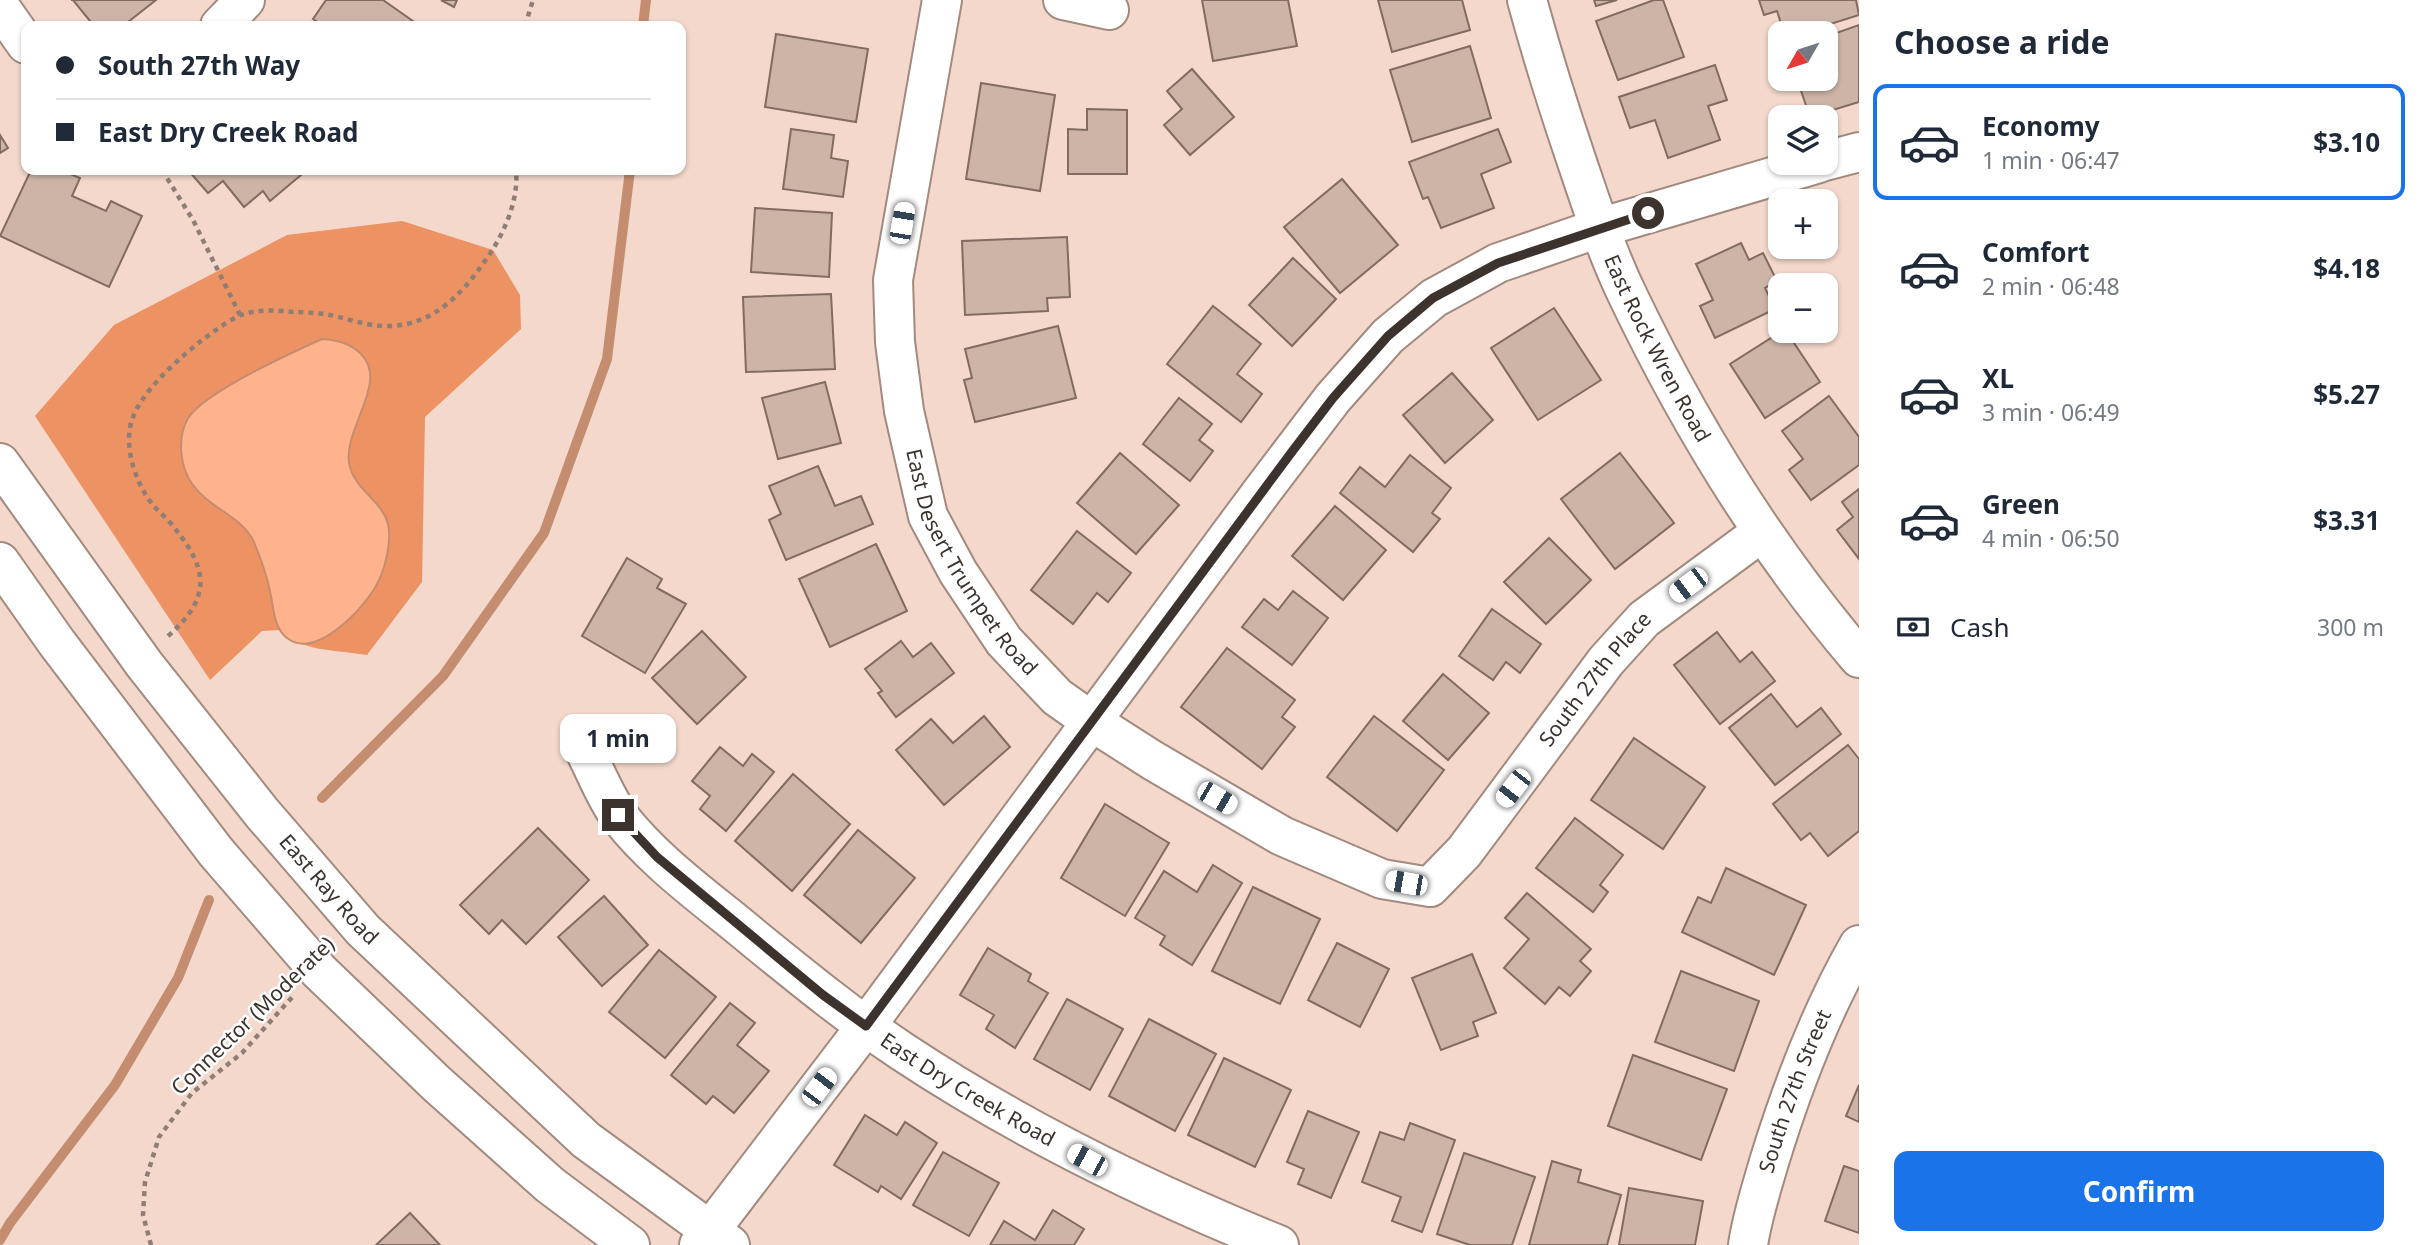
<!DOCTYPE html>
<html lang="en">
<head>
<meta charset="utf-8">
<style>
	:root { --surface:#fff; --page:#f2f2f3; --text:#1f2937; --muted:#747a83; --line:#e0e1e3; --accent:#1a73e8 }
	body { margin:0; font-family:"Noto Sans",sans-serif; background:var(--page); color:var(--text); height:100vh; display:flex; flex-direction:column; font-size:26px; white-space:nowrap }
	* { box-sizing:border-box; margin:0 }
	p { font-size:23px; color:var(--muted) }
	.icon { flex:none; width:38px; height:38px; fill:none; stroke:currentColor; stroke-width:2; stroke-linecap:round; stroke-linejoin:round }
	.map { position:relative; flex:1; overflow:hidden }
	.panel { display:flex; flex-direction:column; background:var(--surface); width:560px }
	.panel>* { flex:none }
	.banner { position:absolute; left:21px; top:21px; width:665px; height:154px; border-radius:14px; box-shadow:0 2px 5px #0004; display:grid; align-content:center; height:154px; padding:0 35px; background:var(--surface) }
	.needle { width:46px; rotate:231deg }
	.tools { position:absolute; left:1768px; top:21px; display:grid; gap:14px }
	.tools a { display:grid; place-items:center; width:70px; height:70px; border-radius:14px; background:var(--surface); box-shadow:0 2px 5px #0004; font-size:35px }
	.end { position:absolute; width:32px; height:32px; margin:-16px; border:9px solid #3d332e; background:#fff; box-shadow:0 0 0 4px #fff }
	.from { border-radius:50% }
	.bubble { position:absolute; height:49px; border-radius:14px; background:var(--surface); box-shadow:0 2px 5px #0004; font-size:23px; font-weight:700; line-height:49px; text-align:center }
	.car { position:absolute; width:21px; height:42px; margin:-21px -10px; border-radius:9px; box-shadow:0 0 5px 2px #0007; background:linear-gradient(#fff 24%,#345 0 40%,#fff 0 76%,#345 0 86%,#fff 0) }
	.banner b { display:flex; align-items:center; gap:24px; height:66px; font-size:26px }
	.banner b+b { border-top:2px solid var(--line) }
	.banner i { width:18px; height:18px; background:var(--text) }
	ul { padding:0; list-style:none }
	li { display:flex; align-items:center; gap:21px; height:116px; margin:0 14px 10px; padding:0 21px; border:4px solid transparent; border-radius:14px }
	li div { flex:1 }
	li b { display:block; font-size:26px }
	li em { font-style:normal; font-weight:700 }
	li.selected { border-color:var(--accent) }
	li>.icon { width:63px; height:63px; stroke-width:1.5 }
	h2 { padding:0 35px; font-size:32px; line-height:84px }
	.pay { display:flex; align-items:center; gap:18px; height:77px; padding:0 35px; font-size:26px }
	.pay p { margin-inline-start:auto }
	.primary-button { display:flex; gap:14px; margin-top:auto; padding:14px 35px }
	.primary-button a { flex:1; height:80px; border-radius:14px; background:var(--accent); color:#fff; font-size:28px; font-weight:700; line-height:80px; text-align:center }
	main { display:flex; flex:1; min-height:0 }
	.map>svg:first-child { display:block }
</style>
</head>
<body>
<main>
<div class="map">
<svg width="1859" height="1245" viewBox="0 0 1859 1245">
	<rect width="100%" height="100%" fill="#f3d8cb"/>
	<path fill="#ed9262" d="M 402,221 L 493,250 L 520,295 L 521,329 L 425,417 L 422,582 L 367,655 C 339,650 300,652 280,630 L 262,631 L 210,680 L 35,416 L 114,325 L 287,235 Z"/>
	<path fill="#feb38d" stroke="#c48d70" stroke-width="2" d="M 322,339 C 337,340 350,343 361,354 C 389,382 344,427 349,463 C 354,490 382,500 388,524 C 392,542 385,570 376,586 C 363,609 318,657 290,640 C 272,630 274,604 269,587 C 266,572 260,557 254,542 C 242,516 209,508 193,485 C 180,468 177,439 187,420 C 202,393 293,352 322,339 Z"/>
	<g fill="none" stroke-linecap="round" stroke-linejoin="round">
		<g stroke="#c48d70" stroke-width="10">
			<polyline points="643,26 646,0"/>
			<polyline points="322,798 443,676 544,533 607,359 630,170"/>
			<polyline points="0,1240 10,1223 115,1085 178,978 209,900"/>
		</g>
	</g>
	<g fill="#cdb4a7" stroke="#826b60" stroke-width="2">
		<polygon points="71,0 156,0 123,26 94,26 73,0"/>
		<polygon points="326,0 383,0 420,26 323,26 313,19"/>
		<polygon points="441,0 457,0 454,7"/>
		<polygon points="1202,0 1288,0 1297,46 1213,61"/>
		<polygon points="1378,0 1462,0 1470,30 1392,52"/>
		<polygon points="1594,0 1617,0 1596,6"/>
		<polygon points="1654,0 1663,0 1684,57 1618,80 1596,21"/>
		<polygon points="1759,0 1856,0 1859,15 1802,33 1784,33 1777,11 1764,15"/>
		<polygon points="1859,25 1859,102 1810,117 1797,79 1825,79 1825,37"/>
		<polygon points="776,34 868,49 856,122 765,107"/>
		<polygon points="1470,46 1491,118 1412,142 1390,70"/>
		<polygon points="1715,65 1727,100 1708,106 1720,140 1668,158 1655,120 1630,128 1619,97"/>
		<polygon points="1192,69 1234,117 1190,155 1164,125 1182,109 1167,91"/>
		<polygon points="981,83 1055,95 1040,191 966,179"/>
		<polygon points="1087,109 1127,110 1127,174 1068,174 1068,129 1087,130"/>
		<polygon points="791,129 834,135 831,158 848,161 843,197 783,189"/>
		<polygon points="1498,129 1511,162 1481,174 1494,208 1441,228 1428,197 1423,199 1409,162"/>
		<polygon points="0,135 8,148 0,153"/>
		<polygon points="31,170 61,170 80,178 72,196 106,211 111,201 142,216 109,287 0,236"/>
		<polygon points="188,170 307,170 270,201 263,191 244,207 223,181 208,193"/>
		<polygon points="1342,179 1398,245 1340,293 1284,227"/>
		<polygon points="755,208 832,213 829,277 751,272"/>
		<polygon points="1067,237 1070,297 1047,298 1048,311 965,315 962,241"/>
		<polygon points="1741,243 1749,260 1763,253 1777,281 1765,288 1775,309 1715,338 1700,306 1713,300 1696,264"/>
		<polygon points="1293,258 1336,299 1292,346 1249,305"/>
		<polygon points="831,294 835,369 746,372 743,297"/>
		<polygon points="1213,306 1261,344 1237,374 1262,394 1241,422 1167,364"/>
		<polygon points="1554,308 1601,380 1538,420 1491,348"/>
		<polygon points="1058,326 1076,398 975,422 964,380 972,378 965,349"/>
		<polygon points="1782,331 1786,331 1820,382 1765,418 1730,364"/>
		<polygon points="1452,373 1493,420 1445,463 1403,415"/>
		<polygon points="825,382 841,443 778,459 762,398"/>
		<polygon points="1829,396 1859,437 1859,465 1811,500 1789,470 1803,459 1782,431"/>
		<polygon points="1179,398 1212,424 1199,440 1213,451 1190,481 1143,444"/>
		<polygon points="1120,453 1179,505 1136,554 1077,503"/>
		<polygon points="1620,453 1674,523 1615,569 1561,499"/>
		<polygon points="1410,455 1451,488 1432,513 1440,519 1413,552 1340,493 1360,467 1385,487"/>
		<polygon points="818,466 835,506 861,496 873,524 786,560 769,520 781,514 769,486"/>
		<polygon points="1859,489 1859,559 1837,530 1853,517 1842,502"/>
		<polygon points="1335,506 1386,550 1343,600 1292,556"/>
		<polygon points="1077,531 1131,573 1108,602 1097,593 1073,624 1031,590"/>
		<polygon points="1549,538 1591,580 1546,624 1504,582"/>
		<polygon points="876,544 907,611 830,647 799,579"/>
		<polygon points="627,558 662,579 657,588 686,604 645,673 582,636"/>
		<polygon points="1293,591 1328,618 1292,665 1242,627 1264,599 1278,610"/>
		<polygon points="1492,609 1541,644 1520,673 1506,662 1493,680 1459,656"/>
		<polygon points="702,631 746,677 697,724 652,678"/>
		<polygon points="1717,632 1740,662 1752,652 1775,681 1720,724 1674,665"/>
		<polygon points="901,641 913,657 931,643 954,673 896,717 878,693 882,691 865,669"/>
		<polygon points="1227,648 1295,700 1282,717 1295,727 1262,769 1181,707"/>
		<polygon points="1443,674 1489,713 1448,760 1403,721"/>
		<polygon points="1771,694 1797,727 1821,708 1841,734 1775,785 1729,728"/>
		<polygon points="984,716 1010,747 944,805 896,750 931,719 953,743"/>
		<polygon points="1374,716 1444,770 1397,831 1327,777"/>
		<polygon points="1634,738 1705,787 1663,849 1591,800"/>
		<polygon points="1848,745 1859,759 1859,831 1828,856 1810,833 1801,840 1773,804"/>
		<polygon points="720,747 743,766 752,754 774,772 726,831 700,809 710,796 692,781"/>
		<polygon points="793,774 850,824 792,891 735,841"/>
		<polygon points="1105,804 1169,843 1125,916 1061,878"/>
		<polygon points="1575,818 1623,855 1600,885 1608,892 1593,912 1536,868"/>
		<polygon points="538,828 589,880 526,944 502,920 489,934 460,905"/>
		<polygon points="858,830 915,878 861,943 804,895"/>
		<polygon points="1213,865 1242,883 1192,965 1160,945 1165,936 1135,918 1164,871 1197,892"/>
		<polygon points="1726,868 1806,905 1774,975 1682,932 1698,897 1711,903"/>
		<polygon points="1253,887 1320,919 1280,1004 1212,971"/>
		<polygon points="1527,893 1591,949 1580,961 1591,971 1570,996 1559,987 1545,1004 1504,968 1529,939 1505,918"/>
		<polygon points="604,896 648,945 602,986 558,937"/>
		<polygon points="1337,943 1389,969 1360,1027 1308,1000"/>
		<polygon points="988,948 1031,974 1028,981 1048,993 1015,1048 986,1029 994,1015 960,995"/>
		<polygon points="659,950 716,997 665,1058 609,1012"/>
		<polygon points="1472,954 1496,1013 1473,1022 1478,1036 1441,1050 1412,978"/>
		<polygon points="1681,971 1759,1001 1734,1071 1655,1042"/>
		<polygon points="1067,999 1123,1029 1090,1090 1034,1059"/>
		<polygon points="730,1003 755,1023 737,1045 769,1071 734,1113 713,1096 706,1104 671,1075"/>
		<polygon points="1149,1019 1216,1054 1175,1131 1109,1096"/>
		<polygon points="1633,1055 1727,1089 1701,1160 1608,1126"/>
		<polygon points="1224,1058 1291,1090 1255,1167 1188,1135"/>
		<polygon points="1859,1085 1859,1122 1846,1116"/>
		<polygon points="1308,1111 1359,1132 1331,1198 1298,1184 1304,1169 1287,1162"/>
		<polygon points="865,1115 897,1135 905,1122 937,1143 901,1199 881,1186 878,1192 834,1165"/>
		<polygon points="1410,1123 1455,1140 1422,1232 1392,1221 1401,1197 1362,1182 1380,1132 1404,1140"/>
		<polygon points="943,1152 999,1183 969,1236 913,1205"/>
		<polygon points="1464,1153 1535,1177 1512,1245 1470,1245 1437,1234"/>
		<polygon points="1552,1161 1581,1170 1578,1182 1621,1195 1607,1245 1529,1245"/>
		<polygon points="1844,1166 1859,1171 1859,1233 1825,1221"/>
		<polygon points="1629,1188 1703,1201 1695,1245 1619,1245"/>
		<polygon points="1053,1210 1084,1229 1074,1245 990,1245 1004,1221 1035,1240"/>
		<polygon points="410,1213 440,1245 376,1245"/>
	</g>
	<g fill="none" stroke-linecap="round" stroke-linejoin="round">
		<g stroke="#a28a7e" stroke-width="42">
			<g id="minor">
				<path id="s1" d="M 942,0 L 893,280 L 895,342 L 904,411 L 928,516 L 958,572 L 1004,641 L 1057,697 L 1091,721 L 1152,760 L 1282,836 L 1382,879 L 1430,887 L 1464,852 L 1606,661 L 1644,619 L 1762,532"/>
				<polyline points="1063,0 1109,10"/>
				<path id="s2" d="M 1527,0 C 1542,55 1559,109 1577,162 C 1592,206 1606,250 1626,292 C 1688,422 1766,549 1859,658"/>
				<polyline points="0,7 26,44"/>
				<polyline points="220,26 245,0"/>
				<polyline points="1825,161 1859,152"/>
				<path id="s3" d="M 587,755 C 597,775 606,798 619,816 C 656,864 710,901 756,940 C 804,979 852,1018 903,1052 C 1021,1130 1148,1192 1279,1245"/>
				<polyline points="699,1245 866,1026 1263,490 1333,398 1388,336 1434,298 1498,263 1599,228 1819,163"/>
				<path id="s4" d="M 1748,1245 C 1752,1217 1761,1190 1769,1162 C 1792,1087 1820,1013 1859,945"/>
			</g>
		</g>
		<g stroke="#a28a7e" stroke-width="42">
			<g id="major">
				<path id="s5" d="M 0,463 L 144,664 L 262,813 L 363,930 L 586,1140 L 730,1245"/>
				<polyline points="0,562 57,643 216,852 319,971 437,1084 550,1185 630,1245"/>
			</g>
		</g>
		<g stroke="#8f7e75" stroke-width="4.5" stroke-dasharray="5 5" stroke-linecap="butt">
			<polyline points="525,26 533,0"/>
			<polyline points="162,170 193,220 240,315"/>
			<path d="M 168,636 C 216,594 206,565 168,520 C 163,515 157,510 153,505 C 136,484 123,447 132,420 C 141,392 178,359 201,341 C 212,333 227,321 241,315 C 257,309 276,310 293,312 C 303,312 314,313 325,314 C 343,317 363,325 382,326 C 431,328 461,296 487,258 C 504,234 519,200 516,170"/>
			<polyline points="151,1245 143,1215 145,1182 159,1137 192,1093 242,1053 295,994"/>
		</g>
		<use href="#minor" stroke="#fff" stroke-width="38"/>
		<use href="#major" stroke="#fff" stroke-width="38"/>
	</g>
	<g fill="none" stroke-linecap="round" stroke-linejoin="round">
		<polyline stroke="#3d332e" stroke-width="9" points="618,815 657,857 823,995 866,1026 1291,453 1333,398 1388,336 1433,298 1498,263 1648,213"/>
	</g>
	<g text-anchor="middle" stroke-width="5" stroke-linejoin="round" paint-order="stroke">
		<g font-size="21" fill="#3d332e" stroke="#fff">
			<text dy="7" stroke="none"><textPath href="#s2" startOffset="373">East Rock Wren Road</textPath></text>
			<text dy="7" stroke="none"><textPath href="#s1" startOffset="584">East Desert Trumpet Road</textPath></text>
			<text dy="7" stroke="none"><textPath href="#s1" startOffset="1435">South 27th Place</textPath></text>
			<text dy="7" stroke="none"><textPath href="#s5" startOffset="539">East Ray Road</textPath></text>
			<text transform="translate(253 1016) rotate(-44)" y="7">Connector (Moderate)</text>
			<text dy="7" stroke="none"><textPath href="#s3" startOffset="514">East Dry Creek Road</textPath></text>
			<text dy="7" stroke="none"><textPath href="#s4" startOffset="161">South 27th Street</textPath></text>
		</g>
	</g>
</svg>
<div class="tools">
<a><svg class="needle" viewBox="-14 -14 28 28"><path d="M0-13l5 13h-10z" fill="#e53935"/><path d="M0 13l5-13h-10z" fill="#747a83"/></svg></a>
<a><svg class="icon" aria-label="layers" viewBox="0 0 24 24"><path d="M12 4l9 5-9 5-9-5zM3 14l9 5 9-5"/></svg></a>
<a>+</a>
<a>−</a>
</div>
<i class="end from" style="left:1648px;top:213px"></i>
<i class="end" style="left:618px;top:815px"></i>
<div class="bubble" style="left:560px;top:714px;width:116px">1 min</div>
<i class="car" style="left:902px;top:223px;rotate:10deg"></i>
<i class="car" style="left:1688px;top:585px;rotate:233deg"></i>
<i class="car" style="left:1513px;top:788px;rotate:218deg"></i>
<i class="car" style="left:1217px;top:798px;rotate:120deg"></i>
<i class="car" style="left:1406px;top:883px;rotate:280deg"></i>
<i class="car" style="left:819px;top:1087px;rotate:37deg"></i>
<i class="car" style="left:1087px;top:1160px;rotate:299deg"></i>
<div class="banner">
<b><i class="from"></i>South 27th Way</b>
<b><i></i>East Dry Creek Road</b>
</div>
</div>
<section class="panel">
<h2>Choose a ride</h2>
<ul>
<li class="selected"><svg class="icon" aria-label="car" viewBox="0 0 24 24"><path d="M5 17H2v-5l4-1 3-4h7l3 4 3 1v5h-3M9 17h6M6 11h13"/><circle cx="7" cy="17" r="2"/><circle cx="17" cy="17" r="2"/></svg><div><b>Economy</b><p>1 min · 06:47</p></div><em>$3.10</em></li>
<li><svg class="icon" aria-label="car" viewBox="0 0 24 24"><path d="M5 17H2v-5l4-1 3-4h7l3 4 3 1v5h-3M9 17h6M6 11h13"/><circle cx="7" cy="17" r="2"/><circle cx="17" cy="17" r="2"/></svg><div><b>Comfort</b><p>2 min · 06:48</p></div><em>$4.18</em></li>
<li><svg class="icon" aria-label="car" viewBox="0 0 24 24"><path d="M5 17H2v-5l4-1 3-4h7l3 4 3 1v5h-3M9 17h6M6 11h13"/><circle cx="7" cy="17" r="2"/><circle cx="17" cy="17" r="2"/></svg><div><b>XL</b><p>3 min · 06:49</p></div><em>$5.27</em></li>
<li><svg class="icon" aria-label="car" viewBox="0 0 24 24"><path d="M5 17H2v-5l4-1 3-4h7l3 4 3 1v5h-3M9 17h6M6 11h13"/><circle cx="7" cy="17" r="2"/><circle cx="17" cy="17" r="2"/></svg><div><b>Green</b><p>4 min · 06:50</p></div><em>$3.31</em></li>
</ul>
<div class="pay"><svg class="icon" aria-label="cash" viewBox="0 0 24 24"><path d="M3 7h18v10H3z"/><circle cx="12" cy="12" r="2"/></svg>Cash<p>300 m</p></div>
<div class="primary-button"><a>Confirm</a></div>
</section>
</main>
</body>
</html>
